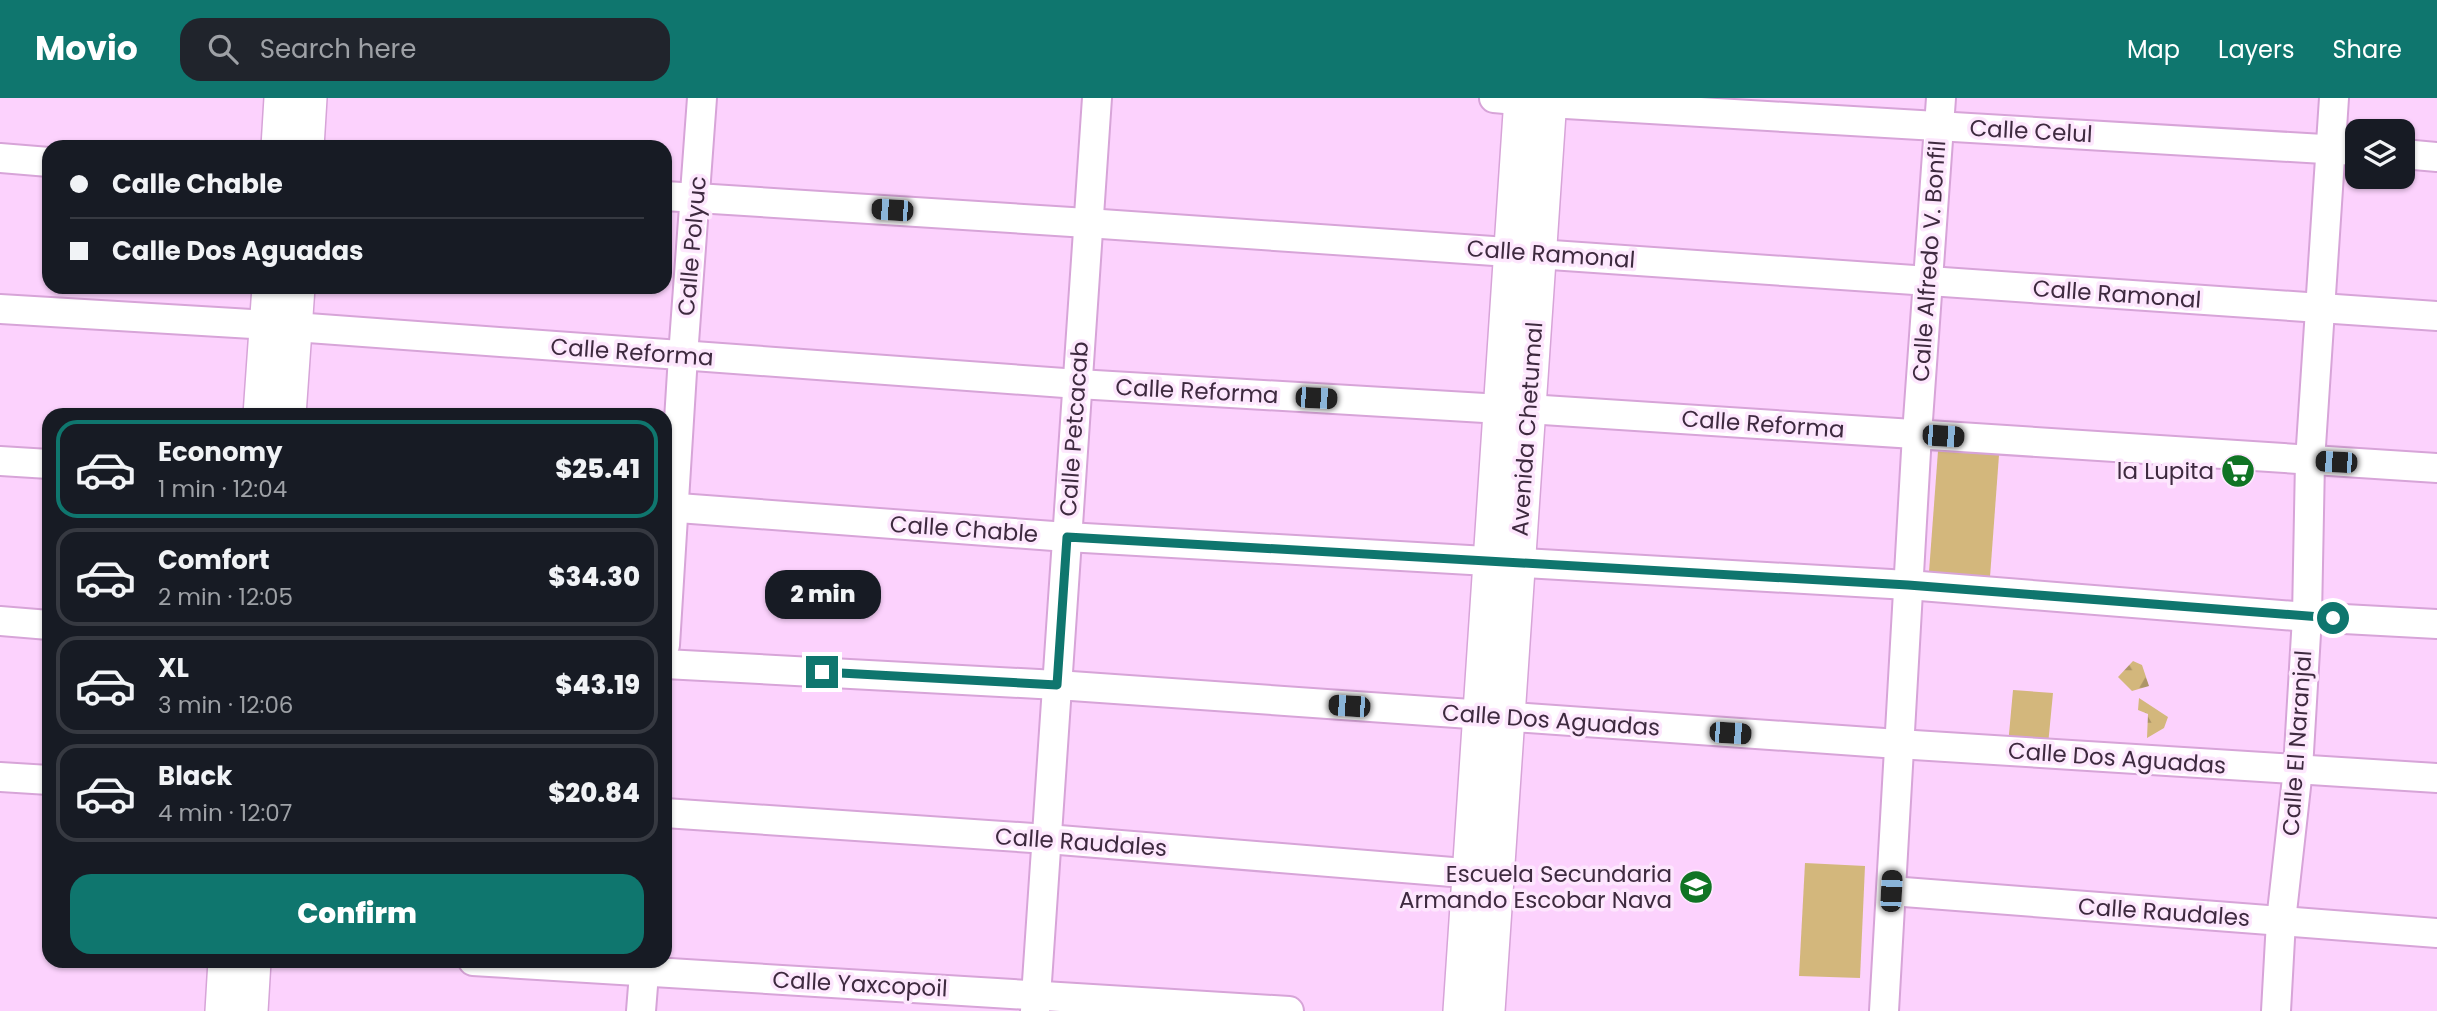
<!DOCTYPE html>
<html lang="en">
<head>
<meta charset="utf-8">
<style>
	:root { --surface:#171b24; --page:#20242c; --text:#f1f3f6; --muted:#9ea1a6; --line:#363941; --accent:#0f766e }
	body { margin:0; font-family:Poppins,sans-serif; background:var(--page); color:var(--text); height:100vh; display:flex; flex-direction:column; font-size:26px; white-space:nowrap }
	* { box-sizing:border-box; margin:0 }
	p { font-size:23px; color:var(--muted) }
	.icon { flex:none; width:38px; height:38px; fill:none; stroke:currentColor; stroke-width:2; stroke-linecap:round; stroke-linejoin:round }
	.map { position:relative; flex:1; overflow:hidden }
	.drawer { position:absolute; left:42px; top:310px; width:630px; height:560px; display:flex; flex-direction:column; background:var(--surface); border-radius:21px; box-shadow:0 2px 5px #0004 }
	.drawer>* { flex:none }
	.guide { position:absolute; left:42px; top:42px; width:630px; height:154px; border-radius:21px; box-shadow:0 2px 5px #0004; display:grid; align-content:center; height:154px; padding:0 28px; background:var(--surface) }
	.controls { position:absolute; left:2345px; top:21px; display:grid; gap:14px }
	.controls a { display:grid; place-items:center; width:70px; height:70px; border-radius:14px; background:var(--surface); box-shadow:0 2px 5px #0004; font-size:35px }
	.end { position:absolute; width:32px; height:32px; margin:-16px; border:9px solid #0f766e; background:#fff; box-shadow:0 0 0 4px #fff }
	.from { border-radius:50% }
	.bubble { position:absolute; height:49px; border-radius:21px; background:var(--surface); box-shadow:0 2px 5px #0004; font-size:23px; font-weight:800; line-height:49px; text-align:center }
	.car { position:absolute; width:21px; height:42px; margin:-21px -10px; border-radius:9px; box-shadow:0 0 5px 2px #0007; background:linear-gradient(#222 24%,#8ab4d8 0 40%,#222 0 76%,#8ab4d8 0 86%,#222 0) }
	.guide b { display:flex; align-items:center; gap:24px; height:66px; font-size:26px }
	.guide b+b { border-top:2px solid var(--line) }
	.guide i { width:18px; height:18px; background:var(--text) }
	ul { padding:12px 0 0; list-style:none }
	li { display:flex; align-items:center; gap:21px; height:98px; margin:0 14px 10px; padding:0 14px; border:4px solid var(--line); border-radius:21px }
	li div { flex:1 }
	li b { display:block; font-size:26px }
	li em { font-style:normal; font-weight:800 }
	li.current { border-color:var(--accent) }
	li>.icon { width:63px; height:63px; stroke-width:1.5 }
	.primary-button { display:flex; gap:14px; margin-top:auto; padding:14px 28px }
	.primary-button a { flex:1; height:80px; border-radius:21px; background:var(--accent); color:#fff; font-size:28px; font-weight:800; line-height:80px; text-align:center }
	header { display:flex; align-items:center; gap:42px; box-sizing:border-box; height:98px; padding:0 35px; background:var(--accent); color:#fff }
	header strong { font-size:33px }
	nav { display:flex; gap:38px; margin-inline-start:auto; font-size:24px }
	.search { width:490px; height:63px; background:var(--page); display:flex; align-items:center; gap:18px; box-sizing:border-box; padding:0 24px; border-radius:21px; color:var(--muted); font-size:26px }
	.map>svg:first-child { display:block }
</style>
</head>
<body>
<header>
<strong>Movio</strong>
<div class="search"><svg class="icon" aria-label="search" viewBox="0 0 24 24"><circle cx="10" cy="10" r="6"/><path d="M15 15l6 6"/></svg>Search here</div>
<nav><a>Map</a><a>Layers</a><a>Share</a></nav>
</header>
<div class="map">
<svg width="2437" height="913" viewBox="0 0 2437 913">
	<defs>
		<pattern id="forest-firs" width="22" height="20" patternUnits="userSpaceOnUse" patternTransform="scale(1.75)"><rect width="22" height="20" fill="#d3b77c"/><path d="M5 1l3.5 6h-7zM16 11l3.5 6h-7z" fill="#ad9567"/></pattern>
	</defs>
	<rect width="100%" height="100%" fill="#fcd2fd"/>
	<g fill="#d3b77c">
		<polygon points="1938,353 1999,357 1990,479 1929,474"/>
		<polygon points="2013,592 2053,595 2048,647 2008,647"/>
		<polygon points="1805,765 1865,768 1860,880 1799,878"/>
	</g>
	<g fill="url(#forest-firs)">
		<polygon points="2133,563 2142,567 2149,588 2132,593 2118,579"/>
		<polygon points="2139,600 2168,619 2164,630 2147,640 2148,616 2138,612"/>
	</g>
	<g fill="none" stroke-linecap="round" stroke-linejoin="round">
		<g stroke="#d7a4d8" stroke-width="32">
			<g id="minor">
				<polyline points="1494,0 1549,5 2357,53"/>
				<polyline points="2403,56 2437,59"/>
				<polyline points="0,60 49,64"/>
				<polyline points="665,98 1087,125 2437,218"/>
				<polyline points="0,211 267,227 1078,286 1501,311 1528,311 2437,370"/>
				<polyline points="0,363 49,366"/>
				<polyline points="665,409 1067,439 1908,487 2307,519 2437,526"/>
				<polyline points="0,523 49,527"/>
				<polyline points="665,547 683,258 702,0"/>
				<polyline points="665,566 1057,587 1898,646 2437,680"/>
				<polyline points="0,679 49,682"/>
				<polyline points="665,715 1047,741 1489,777"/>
				<polyline points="1891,793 2437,835"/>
				<polyline points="473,863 1289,913"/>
				<polyline points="641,913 645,863"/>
				<polyline points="1035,913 1097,0"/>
				<polyline points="1884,913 1917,336 1941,0"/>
				<polyline points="2276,913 2281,823 2298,671 2307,519 2310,363 2334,0"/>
			</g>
		</g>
		<g stroke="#d7a4d8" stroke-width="38">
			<g id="major">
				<polyline points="279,49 282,0"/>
				<polyline points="306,49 309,0"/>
				<polyline points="261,317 270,189"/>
				<polyline points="288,317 297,189"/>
				<polyline points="223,913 226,863"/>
				<polyline points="250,913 253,863"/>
				<polyline points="1461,913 1522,0"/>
				<polyline points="1487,913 1549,0"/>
			</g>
		</g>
		<use href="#minor" stroke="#fff" stroke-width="28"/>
		<use href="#major" stroke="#fff" stroke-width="35"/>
	</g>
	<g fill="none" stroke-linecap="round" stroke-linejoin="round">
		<polyline stroke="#0f766e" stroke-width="9" points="822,574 1057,587 1067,439 1908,487 2333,520"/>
	</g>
	<defs>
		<g id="supermarket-disc" transform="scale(1.75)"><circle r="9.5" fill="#107424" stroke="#fde7fd"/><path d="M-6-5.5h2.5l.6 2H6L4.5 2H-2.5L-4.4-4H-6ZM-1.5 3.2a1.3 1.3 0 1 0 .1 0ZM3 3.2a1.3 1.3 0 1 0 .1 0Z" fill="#fff"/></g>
		<g id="school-disc" transform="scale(1.75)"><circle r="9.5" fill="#107424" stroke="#fde7fd"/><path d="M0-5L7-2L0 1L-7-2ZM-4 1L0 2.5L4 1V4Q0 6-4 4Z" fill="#fff"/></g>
	</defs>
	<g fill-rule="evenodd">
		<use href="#supermarket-disc" x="2238" y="373"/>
		<use href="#school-disc" x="1696" y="789"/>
	</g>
	<g text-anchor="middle" stroke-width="7" stroke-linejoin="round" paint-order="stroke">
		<g font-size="23" fill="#3e2a3f" stroke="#fde7fd">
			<text transform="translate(2031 33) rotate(3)" y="8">Calle Celul</text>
			<text transform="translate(692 148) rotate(-85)" y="8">Calle Polyuc</text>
			<text transform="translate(1551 156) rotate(4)" y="8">Calle Ramonal</text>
			<text transform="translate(1929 163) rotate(-86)" y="8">Calle Alfredo V. Bonfil</text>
			<text transform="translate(2117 196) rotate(4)" y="8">Calle Ramonal</text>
			<text transform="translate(632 254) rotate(4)" y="8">Calle Reforma</text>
			<text transform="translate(1197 293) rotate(3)" y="8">Calle Reforma</text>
			<text transform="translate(1763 326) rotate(4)" y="8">Calle Reforma</text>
			<text transform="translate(1074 331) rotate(-86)" y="8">Calle Petcacab</text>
			<text transform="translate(1527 331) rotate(-86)" y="8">Avenida Chetumal</text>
			<text transform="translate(964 431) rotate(4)" y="8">Calle Chable</text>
			<text transform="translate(1551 622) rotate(4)" y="8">Calle Dos Aguadas</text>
			<text transform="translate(2297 645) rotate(-86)" y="8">Calle El Naranjal</text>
			<text transform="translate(2117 660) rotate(4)" y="8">Calle Dos Aguadas</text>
			<text transform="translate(1081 744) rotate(4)" y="8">Calle Raudales</text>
			<text transform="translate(2164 814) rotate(4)" y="8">Calle Raudales</text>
			<text transform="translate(860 886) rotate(3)" y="8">Calle Yaxcopoil</text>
		</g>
		<g font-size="23" fill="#3e2a3f" stroke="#fde7fd" text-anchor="end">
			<text x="2214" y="381">la Lupita</text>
			<text x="1672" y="784">Escuela Secundaria<tspan x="1672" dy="26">Armando Escobar Nava</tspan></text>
		</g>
	</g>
</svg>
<div class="controls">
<a><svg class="icon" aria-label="layers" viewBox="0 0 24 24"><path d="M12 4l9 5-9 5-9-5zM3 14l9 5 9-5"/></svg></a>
</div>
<i class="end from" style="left:2333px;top:520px"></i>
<i class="end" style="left:822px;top:574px"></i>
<div class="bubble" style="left:765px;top:472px;width:116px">2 min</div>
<i class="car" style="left:892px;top:112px;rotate:274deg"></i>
<i class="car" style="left:1316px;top:300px;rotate:93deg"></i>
<i class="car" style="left:1943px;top:338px;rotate:94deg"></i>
<i class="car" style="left:2336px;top:364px;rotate:273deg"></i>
<i class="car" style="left:1349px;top:608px;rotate:274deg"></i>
<i class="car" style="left:1730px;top:635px;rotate:94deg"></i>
<i class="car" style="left:1891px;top:793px;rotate:3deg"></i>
<div class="guide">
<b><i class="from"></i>Calle Chable</b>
<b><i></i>Calle Dos Aguadas</b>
</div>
<section class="drawer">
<ul>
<li class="current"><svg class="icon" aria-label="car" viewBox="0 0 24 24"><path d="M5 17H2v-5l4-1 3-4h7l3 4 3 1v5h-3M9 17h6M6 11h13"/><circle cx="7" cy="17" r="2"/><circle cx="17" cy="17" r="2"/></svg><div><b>Economy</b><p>1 min · 12:04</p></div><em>$25.41</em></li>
<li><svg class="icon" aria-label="car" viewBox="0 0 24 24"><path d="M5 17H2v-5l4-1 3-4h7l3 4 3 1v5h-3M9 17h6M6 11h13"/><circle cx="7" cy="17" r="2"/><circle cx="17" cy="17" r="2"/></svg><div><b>Comfort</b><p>2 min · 12:05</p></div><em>$34.30</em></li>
<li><svg class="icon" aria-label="car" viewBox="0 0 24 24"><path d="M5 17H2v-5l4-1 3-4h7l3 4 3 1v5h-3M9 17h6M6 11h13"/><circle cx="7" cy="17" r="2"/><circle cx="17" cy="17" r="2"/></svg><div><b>XL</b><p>3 min · 12:06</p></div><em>$43.19</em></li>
<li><svg class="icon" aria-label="car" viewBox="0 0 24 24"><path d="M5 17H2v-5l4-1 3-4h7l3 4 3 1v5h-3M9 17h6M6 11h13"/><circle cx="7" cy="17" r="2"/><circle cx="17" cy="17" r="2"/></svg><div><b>Black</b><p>4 min · 12:07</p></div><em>$20.84</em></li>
</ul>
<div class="primary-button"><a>Confirm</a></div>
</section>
</div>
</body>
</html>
